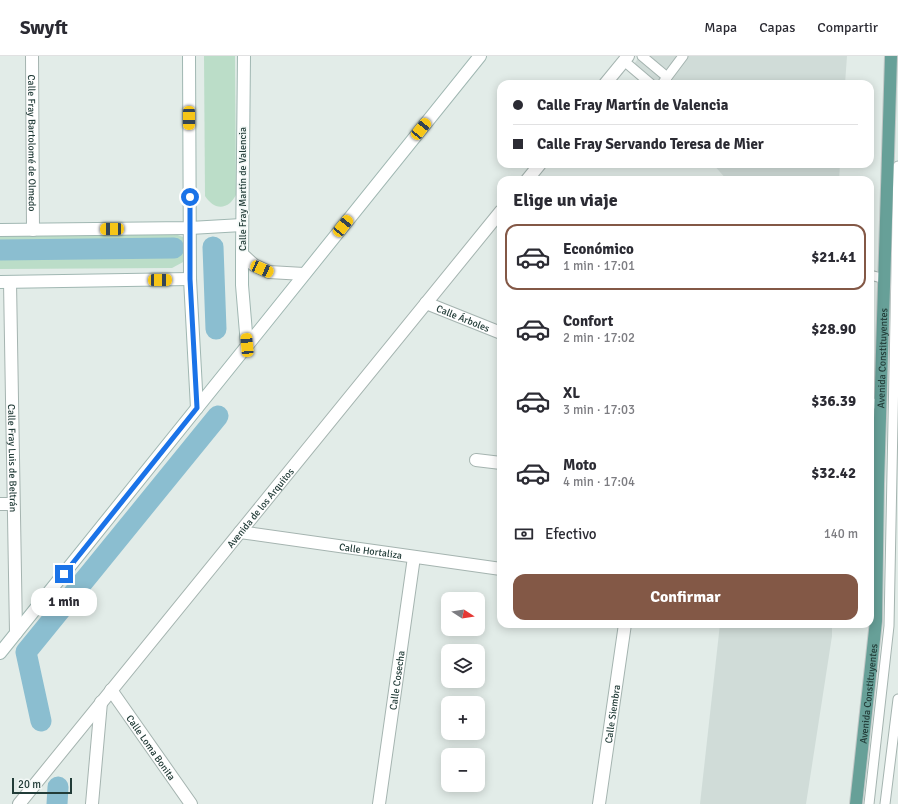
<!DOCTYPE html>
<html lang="es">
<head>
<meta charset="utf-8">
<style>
	:root { --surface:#fff; --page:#f7f7f7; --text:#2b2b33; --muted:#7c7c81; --line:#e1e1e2; --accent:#835846 }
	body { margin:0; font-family:Signika,sans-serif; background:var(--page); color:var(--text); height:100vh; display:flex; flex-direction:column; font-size:15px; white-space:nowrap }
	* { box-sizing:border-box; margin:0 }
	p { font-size:13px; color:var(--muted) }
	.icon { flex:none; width:22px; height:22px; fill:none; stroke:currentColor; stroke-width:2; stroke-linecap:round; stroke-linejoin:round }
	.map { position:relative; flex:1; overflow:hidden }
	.side { position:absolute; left:497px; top:120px; width:377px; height:452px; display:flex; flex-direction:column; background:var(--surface); border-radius:12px; box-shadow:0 2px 10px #0003 }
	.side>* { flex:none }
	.banner { position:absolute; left:497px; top:24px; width:377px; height:88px; border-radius:12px; box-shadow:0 2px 10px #0003; display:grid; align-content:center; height:88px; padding:0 16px; background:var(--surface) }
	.needle { width:26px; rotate:102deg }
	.buttons { position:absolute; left:441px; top:536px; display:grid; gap:8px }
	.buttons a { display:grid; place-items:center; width:44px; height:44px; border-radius:8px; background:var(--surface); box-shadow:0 2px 10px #0003; font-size:20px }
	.scale { position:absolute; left:12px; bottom:10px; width:60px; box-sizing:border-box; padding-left:4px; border:2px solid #223c38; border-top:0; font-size:11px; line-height:14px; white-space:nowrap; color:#223c38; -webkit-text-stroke:3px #f2f8f6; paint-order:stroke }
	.end { position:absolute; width:18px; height:18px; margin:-9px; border:5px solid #1a73e8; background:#fff; box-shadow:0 0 0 2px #fff }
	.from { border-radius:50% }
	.bubble { position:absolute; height:28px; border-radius:12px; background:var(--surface); box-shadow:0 2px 10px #0003; font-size:13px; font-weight:700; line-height:28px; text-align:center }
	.car { position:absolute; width:12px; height:24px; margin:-12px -6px; border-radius:5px; box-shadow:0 0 3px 1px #0007; background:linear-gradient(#f5c518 24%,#345 0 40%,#f5c518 0 76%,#345 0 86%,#f5c518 0) }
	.banner b { display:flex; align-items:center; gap:14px; height:38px; font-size:15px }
	.banner b+b { border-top:1px solid var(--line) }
	.banner i { width:10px; height:10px; background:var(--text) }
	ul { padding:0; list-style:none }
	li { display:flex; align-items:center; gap:12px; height:66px; margin:0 8px 6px; padding:0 8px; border:2px solid transparent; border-radius:12px }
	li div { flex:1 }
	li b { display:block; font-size:15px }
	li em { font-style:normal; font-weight:700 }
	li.active { border-color:var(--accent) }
	li>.icon { width:36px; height:36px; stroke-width:1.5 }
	h2 { padding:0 16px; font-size:18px; line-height:48px }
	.pay { display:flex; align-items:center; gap:10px; height:44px; padding:0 16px; font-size:15px }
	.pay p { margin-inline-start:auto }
	.cta { display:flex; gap:8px; margin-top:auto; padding:8px 16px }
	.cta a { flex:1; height:46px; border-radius:12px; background:var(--accent); color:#fff; font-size:16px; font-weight:700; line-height:46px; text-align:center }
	header { display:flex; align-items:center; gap:24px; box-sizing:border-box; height:56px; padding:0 20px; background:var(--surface); border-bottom:1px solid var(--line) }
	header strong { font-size:19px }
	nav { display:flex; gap:22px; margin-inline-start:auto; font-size:14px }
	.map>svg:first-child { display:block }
</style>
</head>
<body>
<header>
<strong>Swyft</strong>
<nav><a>Mapa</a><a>Capas</a><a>Compartir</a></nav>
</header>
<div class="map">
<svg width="898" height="748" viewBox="0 0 898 748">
	<rect width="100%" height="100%" fill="#e2ece8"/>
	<g fill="#d0dcd8">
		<polygon points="640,0 847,0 845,28 645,28 631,12"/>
		<polygon points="713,108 840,108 839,124 727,124"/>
		<polygon points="720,568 832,568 832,580 806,748 700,748"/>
	</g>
	<g fill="#bbddc8">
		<path d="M 204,0 L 235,0 L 236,139 C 235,141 232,145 230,147 C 220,155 211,149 205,140 Z"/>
		<polygon points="172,177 186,182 185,205 172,212 0,213 0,179"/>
	</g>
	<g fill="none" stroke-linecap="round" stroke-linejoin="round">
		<g stroke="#8bbed0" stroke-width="21">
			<polyline points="213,191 216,273"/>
			<polyline points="0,194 174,192"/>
			<polyline points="41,665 26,596 218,360"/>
			<polyline points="57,748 58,731"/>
		</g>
		<g stroke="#a5b4b0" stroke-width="11">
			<g id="lane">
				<polyline points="642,0 667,21"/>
				<polyline points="624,5 651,28"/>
				<polyline points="662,28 683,0"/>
				<polyline points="870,219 885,223"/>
				<polyline points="870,346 881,350"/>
				<polyline points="869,748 889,570 898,110"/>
				<polyline points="885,748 898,643"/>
			</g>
		</g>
		<g stroke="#a5b4b0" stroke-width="14">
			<g id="street">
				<path id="s1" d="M 32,0 L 33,174"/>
				<polyline points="605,28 628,0"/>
				<polyline points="527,124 540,108"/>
				<polyline points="242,198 254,209 269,216 304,218"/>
				<path id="s2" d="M 10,226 L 16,577"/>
				<path id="s3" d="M 426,247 L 501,277"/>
				<polyline points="476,404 501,407"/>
				<polyline points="0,448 13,448"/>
				<path id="s4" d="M 240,476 L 501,513"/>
				<path id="s5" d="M 111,634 L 191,748"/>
				<path id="s6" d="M 19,748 L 501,155"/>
				<polyline points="92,748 101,646"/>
				<path id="s7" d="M 379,748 L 414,501"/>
				<path id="s8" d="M 599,748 L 625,568"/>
			</g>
		</g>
		<g stroke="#a0b7b2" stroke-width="14">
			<g id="secondary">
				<polyline points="189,0 190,223 197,352"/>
				<polyline points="244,0 242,198 242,229 247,289"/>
				<polyline points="0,174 190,172 242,169"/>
				<polyline points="0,226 190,223"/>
				<polyline points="0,597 480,0"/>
			</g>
		</g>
		<g stroke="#c1c8c7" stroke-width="14">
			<g id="primary">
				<path id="s9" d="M 856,748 L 876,565 L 878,428 L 891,0"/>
			</g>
		</g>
		<use href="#lane" stroke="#fff" stroke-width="9"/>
		<use href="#street" stroke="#fff" stroke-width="12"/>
		<use href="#secondary" stroke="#fff" stroke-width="12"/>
		<use href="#primary" stroke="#67a098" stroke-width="12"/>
	</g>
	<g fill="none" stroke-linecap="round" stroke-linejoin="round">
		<polyline stroke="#1a73e8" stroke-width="5" points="64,518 197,352 190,223 190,141"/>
	</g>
	<g text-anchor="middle" stroke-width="3" stroke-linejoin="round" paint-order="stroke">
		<g font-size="10" fill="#223c38" stroke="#f2f8f6">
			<text dy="4" stroke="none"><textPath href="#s1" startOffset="87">Calle Fray Bartolomé de Olmedo</textPath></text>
			<text transform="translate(242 133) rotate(-90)" y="4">Calle Fray Martín de Valencia</text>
			<text dy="4" stroke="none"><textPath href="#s3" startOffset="40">Calle Árboles</textPath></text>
			<text dy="4" stroke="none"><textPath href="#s9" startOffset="447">Avenida Constituyentes</textPath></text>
			<text dy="4" stroke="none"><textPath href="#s2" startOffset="176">Calle Fray Luis de Beltrán</textPath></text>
			<text dy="4" stroke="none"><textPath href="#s6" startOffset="382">Avenida de los Arquitos</textPath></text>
			<text dy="4" stroke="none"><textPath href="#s4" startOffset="132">Calle Hortaliza</textPath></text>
			<text dy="4" stroke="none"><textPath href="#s7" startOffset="125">Calle Cosecha</textPath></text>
			<text dy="4" stroke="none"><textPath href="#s9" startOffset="111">Avenida Constituyentes</textPath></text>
			<text dy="4" stroke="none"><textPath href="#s8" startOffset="91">Calle Siembra</textPath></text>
			<text dy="4" stroke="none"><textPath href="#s5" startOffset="70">Calle Loma Bonita</textPath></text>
		</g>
	</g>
</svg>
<div class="buttons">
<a><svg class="needle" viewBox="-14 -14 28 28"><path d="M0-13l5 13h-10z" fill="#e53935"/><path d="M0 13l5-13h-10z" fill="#7c7c81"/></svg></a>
<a><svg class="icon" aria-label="layers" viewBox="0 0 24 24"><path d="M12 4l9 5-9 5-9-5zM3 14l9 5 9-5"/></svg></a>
<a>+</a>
<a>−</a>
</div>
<div class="scale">20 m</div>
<i class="end from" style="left:190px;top:141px"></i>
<i class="end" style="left:64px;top:518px"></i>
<div class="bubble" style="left:31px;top:532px;width:66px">1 min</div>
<i class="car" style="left:189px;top:62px;rotate:180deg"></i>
<i class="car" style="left:421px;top:73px;rotate:39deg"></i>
<i class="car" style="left:343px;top:170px;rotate:39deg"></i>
<i class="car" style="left:112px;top:173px;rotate:269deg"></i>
<i class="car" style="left:262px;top:213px;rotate:114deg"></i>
<i class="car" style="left:160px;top:224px;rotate:89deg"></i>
<i class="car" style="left:247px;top:289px;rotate:355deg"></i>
<div class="banner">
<b><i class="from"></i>Calle Fray Martín de Valencia</b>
<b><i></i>Calle Fray Servando Teresa de Mier</b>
</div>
<section class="side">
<h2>Elige un viaje</h2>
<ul>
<li class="active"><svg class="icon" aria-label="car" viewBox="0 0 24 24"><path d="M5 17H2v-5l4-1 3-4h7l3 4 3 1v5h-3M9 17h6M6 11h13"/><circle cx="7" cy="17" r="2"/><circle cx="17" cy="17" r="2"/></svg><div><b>Económico</b><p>1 min · 17:01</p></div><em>$21.41</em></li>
<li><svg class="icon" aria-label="car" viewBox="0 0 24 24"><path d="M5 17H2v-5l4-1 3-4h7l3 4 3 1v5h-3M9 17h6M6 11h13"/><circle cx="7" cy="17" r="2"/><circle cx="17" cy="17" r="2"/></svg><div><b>Confort</b><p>2 min · 17:02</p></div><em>$28.90</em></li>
<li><svg class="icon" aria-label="car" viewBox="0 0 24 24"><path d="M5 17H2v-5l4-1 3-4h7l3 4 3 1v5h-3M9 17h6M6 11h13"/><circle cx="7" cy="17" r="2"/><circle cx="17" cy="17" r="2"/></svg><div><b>XL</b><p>3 min · 17:03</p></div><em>$36.39</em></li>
<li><svg class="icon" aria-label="car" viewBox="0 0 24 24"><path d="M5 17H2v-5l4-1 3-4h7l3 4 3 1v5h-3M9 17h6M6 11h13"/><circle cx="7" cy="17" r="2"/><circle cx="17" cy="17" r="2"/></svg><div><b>Moto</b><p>4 min · 17:04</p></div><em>$32.42</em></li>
</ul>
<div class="pay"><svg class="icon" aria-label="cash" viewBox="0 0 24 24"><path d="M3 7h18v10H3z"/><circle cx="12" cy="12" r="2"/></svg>Efectivo<p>140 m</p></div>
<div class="cta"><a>Confirmar</a></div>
</section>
</div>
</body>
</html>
